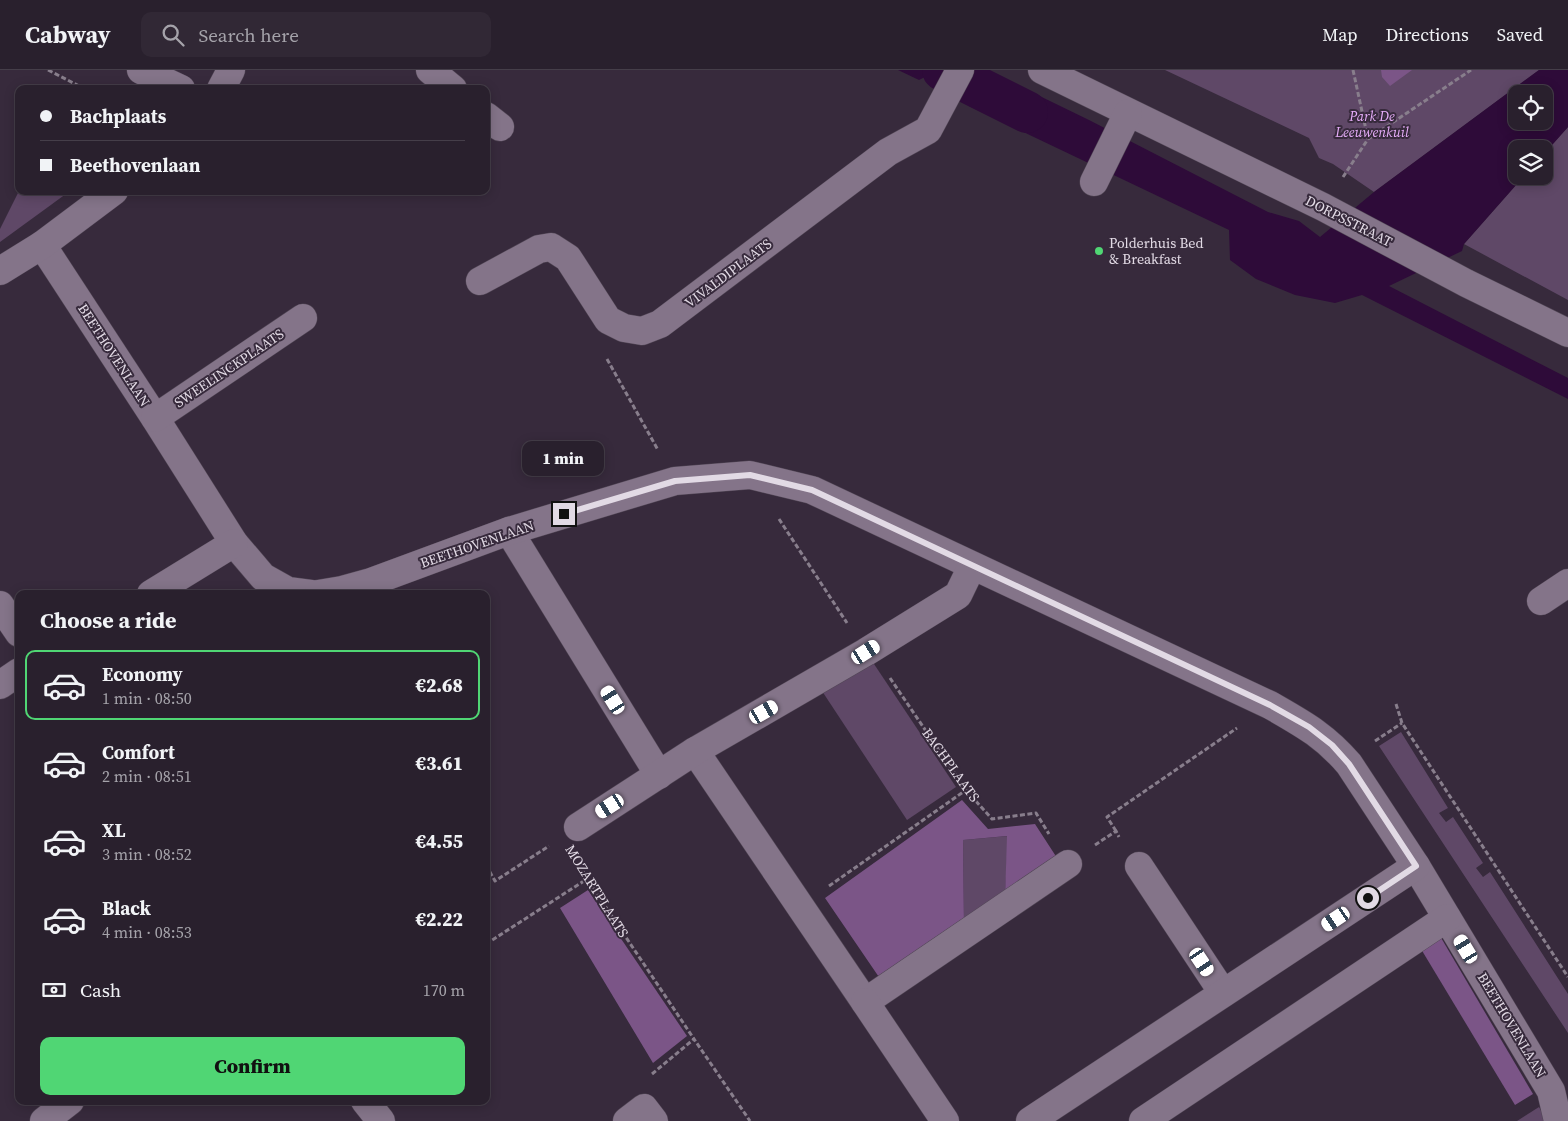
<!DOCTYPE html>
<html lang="en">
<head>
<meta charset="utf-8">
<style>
	:root { --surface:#29202d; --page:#312835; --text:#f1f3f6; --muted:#a5a3aa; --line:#453e49; --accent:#50d674 }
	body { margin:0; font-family:"Source Serif 4",serif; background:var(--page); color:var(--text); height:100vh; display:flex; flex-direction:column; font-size:19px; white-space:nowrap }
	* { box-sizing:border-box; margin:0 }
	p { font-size:16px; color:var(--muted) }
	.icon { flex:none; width:28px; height:28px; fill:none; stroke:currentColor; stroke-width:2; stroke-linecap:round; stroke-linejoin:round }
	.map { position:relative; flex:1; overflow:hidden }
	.details { position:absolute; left:15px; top:520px; width:475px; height:515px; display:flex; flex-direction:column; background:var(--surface); border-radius:10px; box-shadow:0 2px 12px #0003,0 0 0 1px var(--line) }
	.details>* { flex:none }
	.top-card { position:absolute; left:15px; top:15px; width:475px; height:110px; border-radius:10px; box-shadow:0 2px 12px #0003,0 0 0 1px var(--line); display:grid; align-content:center; height:110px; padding:0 25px; background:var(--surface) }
	.tools { position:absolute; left:1508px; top:15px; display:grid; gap:10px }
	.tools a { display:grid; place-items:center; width:45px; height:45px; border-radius:10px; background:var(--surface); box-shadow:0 2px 12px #0003,0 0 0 1px var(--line); font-size:25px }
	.end { position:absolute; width:22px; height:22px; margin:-11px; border:6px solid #e2dae5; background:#111; box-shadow:0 0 0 2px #111 }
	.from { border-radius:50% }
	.bubble { position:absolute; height:35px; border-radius:10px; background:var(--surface); box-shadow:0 2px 12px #0003,0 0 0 1px var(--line); font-size:16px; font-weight:800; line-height:35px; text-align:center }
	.car { position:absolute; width:15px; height:30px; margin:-15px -8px; border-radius:6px; box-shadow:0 0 4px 1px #0007; background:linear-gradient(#fff 24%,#345 0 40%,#fff 0 76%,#345 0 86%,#fff 0) }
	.top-card b { display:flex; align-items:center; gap:18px; height:48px; font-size:19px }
	.top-card b+b { border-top:1px solid var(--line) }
	.top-card i { width:12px; height:12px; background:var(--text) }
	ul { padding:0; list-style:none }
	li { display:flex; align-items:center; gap:15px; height:70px; margin:0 10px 8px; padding:0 15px; border:2px solid transparent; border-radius:10px }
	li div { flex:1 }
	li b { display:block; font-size:19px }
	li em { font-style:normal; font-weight:800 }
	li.selected { border-color:var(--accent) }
	li>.icon { width:45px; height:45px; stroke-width:1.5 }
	h2 { padding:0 25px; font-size:22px; line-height:60px }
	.pay { display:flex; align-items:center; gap:12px; height:55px; padding:0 25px; font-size:19px }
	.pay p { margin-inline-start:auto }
	.button { display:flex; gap:10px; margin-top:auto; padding:10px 25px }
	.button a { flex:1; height:58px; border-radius:10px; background:var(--accent); color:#111; font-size:20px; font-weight:800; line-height:58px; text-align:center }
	header { display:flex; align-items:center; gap:30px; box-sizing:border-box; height:70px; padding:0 25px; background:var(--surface); border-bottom:1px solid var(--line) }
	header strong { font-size:24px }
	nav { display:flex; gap:28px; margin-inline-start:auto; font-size:18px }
	.search { width:350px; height:45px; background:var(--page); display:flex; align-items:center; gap:12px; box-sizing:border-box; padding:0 18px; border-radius:10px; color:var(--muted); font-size:19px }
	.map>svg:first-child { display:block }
</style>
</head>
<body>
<header>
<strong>Cabway</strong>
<div class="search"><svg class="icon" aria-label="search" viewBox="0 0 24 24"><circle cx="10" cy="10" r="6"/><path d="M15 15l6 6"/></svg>Search here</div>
<nav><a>Map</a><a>Directions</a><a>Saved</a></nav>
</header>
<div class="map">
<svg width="1568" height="1051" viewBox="0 0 1568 1051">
	<rect width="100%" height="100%" fill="#372a3c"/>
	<g fill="#5f4867">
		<polygon points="1165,0 1539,0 1374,122 1333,94 1319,88 1309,68"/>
		<polygon points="1568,57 1568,230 1464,174 1524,106 1544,106 1544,84"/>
		<polygon points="19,121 70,121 0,172 0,159"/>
		<polygon points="872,591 956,717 907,750 822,621"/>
		<polygon points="1401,662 1448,738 1439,743 1446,752 1453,747 1483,793 1476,798 1483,807 1490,802 1568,924 1568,963 1379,676"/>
		<polygon points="1008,766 1005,828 964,855 963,770"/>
		<polygon points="1539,1037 1547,1051 1517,1051"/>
	</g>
	<g fill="#7b5587">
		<polygon points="1381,0 1412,0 1390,16 1382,7"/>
		<polygon points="962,730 988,759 1035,754 1059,791 1005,828 1007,766 963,770 964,855 883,913 825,828"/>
		<polygon points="588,820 687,966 653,993 560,838"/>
		<polygon points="1440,866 1533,1024 1515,1035 1421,879"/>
	</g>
	<g fill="#2e0b39" fill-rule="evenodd">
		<polygon points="898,0 939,0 919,10"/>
		<path d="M 1539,0 L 1568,0 L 1568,57 L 1544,84 L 1544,79 L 1516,79 L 1516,106 L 1524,106 L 1464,174 L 1462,181 L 1389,216 L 1568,308 L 1568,329 L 1362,225 L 1335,233 L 1295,225 L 1256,209 L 1230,190 L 1229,160 L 969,36 L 976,17 L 990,2 L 1089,50 L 1268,142 L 1299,151 L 1320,167 L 1374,122 ZM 1516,24 L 1544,24 L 1544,51 L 1516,51 Z"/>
	</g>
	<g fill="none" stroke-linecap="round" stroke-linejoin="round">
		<polyline stroke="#2e0b39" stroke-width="42" points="943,0 1027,42"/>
		<g stroke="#514655" stroke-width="29">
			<g id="minor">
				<polyline points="141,0 181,19"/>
				<polyline points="430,0 453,19"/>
				<polyline points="1042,0 1323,137 1466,213 1568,263"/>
				<polyline points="221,19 231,0"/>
				<polyline points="486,46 500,57"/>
				<polyline points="1094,112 1128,43"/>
				<polyline points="42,175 155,348 234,473 263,507 288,521 311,524"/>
				<polyline points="0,201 42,175 114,121"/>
				<polyline points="480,211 539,179 551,177 568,188 608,250 624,258 642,261 660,254 888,82 928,60 960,0"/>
				<polyline points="155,348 303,248"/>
				<polyline points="509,461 659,705"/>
				<polyline points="151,524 234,473"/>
				<path d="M 318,524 L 342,520 L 371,512 L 509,461 L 675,411 L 750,405 L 812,420 L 1270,635 C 1303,654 1324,665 1349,694 L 1416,796 L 1551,1021 L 1558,1051"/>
				<polyline points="1541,531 1568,513"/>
				<polyline points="0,535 19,563"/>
				<polyline points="0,615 19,602"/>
				<polyline points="695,681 865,932 1068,794"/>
				<polyline points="578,757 695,681 866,582 958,525 972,496"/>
				<polyline points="1139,796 1223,923"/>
				<polyline points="865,932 945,1051"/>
				<polyline points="365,1031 381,1051"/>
				<polyline points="44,1051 70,1031"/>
				<polyline points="627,1051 644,1038 654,1051"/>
				<polyline points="1030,1051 1416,796"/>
				<polyline points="1143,1051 1447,848"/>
			</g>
		</g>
		<g stroke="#887e8c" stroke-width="3" stroke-dasharray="5 2.5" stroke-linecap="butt">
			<polyline points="48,0 85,19"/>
			<polyline points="1353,0 1368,69"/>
			<polyline points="1343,107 1368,69 1471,0"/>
			<polyline points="607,289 658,380"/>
			<polyline points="779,449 847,553"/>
			<polyline points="890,608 966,720 992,749 1036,743 1049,764"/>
			<polyline points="1396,634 1402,653 1568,907"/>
			<polyline points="1375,671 1402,653"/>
			<polyline points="1116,761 1107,747 1237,658"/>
			<polyline points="1095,775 1116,761 1119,767"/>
			<polyline points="578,792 587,809 694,969"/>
			<polyline points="486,795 495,811 549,776"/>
			<polyline points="829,816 966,720"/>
			<polyline points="486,874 587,809"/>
			<polyline points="652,1004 694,969 750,1051"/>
		</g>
		<use href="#minor" stroke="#847489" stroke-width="28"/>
	</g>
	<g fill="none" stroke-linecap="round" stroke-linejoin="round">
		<polyline stroke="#e2dae5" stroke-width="6" points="564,444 675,411 750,405 812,420 1270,635 1309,657 1332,675 1349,694 1416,796 1368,828"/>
	</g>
	<circle fill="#50d674" stroke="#372a3c" stroke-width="2" cx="1099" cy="181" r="5"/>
	<g text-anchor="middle" stroke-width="4" stroke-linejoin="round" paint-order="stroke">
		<g font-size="14" font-style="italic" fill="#e6adf9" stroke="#372a3c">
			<text x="1372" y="51">Park De<tspan x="1372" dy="16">Leeuwenkuil</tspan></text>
		</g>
		<g font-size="14" fill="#e2dae5" stroke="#372a3c">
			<text transform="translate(1349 151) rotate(27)" y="5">DORPSSTRAAT</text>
			<text transform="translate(728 203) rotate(-37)" y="5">VIVALDIPLAATS</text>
			<text transform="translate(114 285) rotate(57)" y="5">BEETHOVENLAAN</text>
			<text transform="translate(229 298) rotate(-34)" y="5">SWEELINCKPLAATS</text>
			<text transform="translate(477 474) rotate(-19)" y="5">BEETHOVENLAAN</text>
			<text transform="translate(951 695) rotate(54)" y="5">BACHPLAATS</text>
			<text transform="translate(597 821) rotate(58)" y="5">MOZARTPLAATS</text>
			<text transform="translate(1512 955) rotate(59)" y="5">BEETHOVENLAAN</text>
		</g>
		<g font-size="14" fill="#e2dae5" stroke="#372a3c" text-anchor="start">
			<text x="1109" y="178">Polderhuis Bed<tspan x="1109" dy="16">&amp; Breakfast</tspan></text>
		</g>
	</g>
</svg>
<div class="tools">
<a><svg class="icon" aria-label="locate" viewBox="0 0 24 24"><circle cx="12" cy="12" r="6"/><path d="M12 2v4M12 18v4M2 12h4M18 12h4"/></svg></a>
<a><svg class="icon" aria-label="layers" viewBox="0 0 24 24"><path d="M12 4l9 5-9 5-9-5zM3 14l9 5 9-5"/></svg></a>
</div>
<i class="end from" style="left:1368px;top:828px"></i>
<i class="end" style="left:564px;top:444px"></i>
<div class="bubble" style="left:522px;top:371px;width:82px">1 min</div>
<i class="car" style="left:866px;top:582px;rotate:58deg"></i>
<i class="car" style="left:613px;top:630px;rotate:328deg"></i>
<i class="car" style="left:764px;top:642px;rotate:60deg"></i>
<i class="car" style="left:610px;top:736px;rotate:237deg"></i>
<i class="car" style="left:1336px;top:849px;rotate:236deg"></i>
<i class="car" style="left:1466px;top:879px;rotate:329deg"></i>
<i class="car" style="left:1202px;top:892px;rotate:146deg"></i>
<div class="top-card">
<b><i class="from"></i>Bachplaats</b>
<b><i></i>Beethovenlaan</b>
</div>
<section class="details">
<h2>Choose a ride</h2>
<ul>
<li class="selected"><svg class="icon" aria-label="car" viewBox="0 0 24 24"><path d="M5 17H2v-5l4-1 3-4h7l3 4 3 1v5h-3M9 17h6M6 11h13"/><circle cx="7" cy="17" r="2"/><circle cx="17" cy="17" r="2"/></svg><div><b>Economy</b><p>1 min · 08:50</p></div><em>€2.68</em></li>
<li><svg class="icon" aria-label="car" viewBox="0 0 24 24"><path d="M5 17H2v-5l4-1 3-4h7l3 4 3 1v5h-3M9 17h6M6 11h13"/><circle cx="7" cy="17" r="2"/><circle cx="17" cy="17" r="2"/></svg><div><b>Comfort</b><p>2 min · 08:51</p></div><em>€3.61</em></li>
<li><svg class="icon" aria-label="car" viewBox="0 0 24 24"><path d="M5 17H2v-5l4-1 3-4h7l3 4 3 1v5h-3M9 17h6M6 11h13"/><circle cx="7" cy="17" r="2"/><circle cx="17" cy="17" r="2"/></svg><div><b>XL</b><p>3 min · 08:52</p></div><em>€4.55</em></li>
<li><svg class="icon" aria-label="car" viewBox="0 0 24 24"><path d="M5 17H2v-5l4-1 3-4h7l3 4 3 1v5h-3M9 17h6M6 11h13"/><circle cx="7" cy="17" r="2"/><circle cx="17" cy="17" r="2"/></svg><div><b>Black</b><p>4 min · 08:53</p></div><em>€2.22</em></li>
</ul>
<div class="pay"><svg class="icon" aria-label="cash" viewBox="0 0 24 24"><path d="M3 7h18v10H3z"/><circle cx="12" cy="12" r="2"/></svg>Cash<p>170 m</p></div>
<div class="button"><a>Confirm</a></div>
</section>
</div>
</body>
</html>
